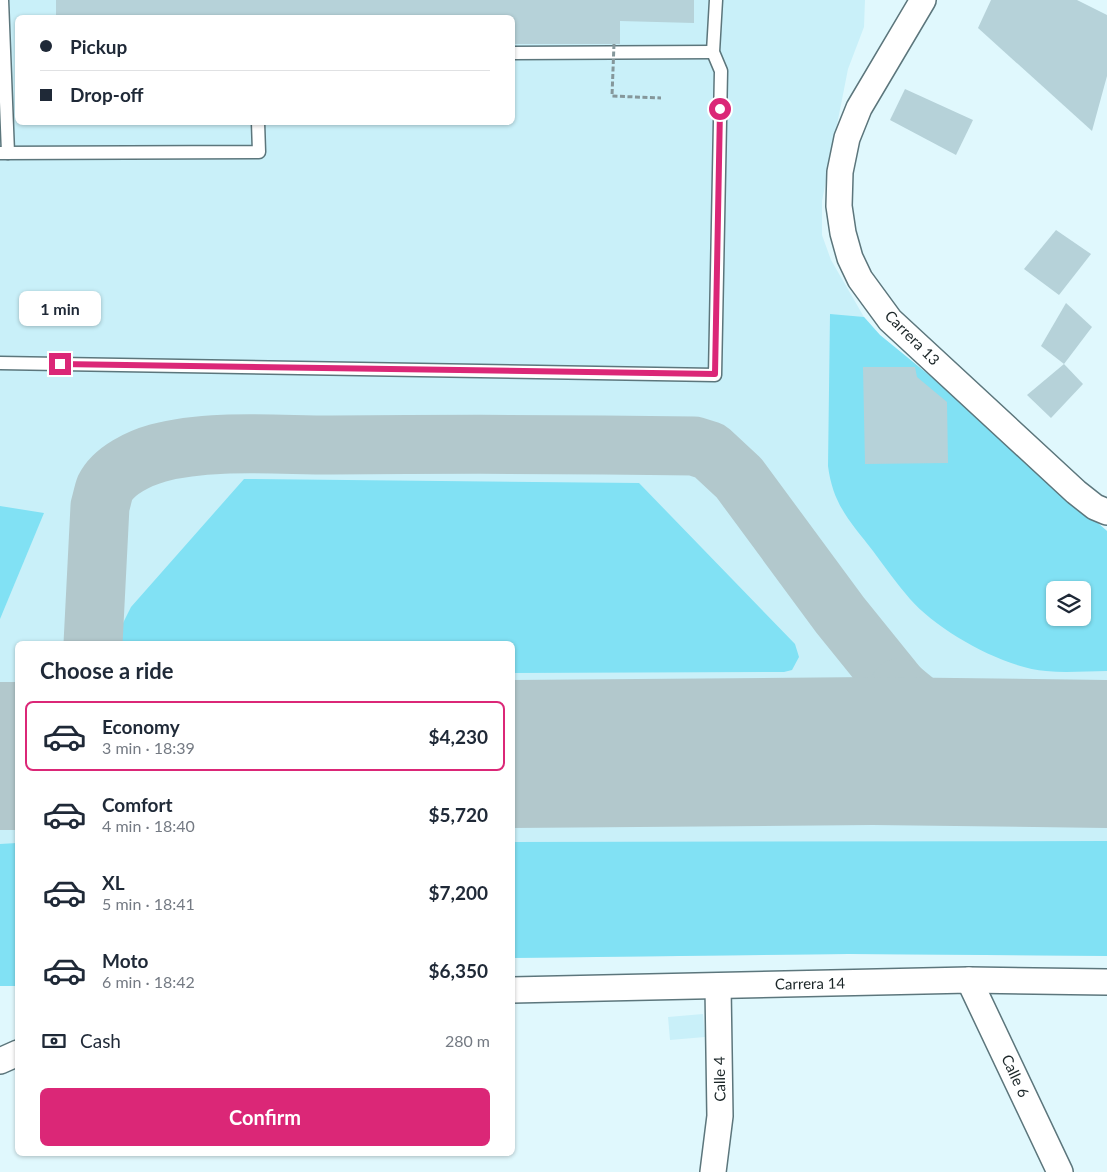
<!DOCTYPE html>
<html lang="en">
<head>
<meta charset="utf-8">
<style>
	:root { --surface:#fff; --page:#f2f2f3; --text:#1f2937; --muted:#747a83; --line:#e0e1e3; --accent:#db2777 }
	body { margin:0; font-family:Lato,sans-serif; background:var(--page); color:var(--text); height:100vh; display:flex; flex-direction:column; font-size:19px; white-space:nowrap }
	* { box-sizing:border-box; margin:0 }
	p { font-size:16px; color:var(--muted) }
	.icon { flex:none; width:28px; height:28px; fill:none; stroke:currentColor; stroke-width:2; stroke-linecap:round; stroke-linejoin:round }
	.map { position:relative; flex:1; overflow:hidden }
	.drawer { position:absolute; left:15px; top:641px; width:500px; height:515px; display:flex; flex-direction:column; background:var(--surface); border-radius:8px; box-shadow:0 1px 4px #0004 }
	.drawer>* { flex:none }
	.hud { position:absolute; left:15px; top:15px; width:500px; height:110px; border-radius:8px; box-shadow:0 1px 4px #0004; display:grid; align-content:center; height:110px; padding:0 25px; background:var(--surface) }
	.fabs { position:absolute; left:1046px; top:581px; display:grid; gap:10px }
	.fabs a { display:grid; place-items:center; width:45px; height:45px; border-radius:8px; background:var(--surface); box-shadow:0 1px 4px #0004; font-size:25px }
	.end { position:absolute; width:22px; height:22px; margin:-11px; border:6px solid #db2777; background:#fff; box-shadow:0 0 0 2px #fff }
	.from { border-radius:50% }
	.bubble { position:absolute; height:35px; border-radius:8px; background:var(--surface); box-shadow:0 1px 4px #0004; font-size:16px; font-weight:700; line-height:35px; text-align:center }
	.hud b { display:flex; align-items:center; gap:18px; height:48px; font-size:19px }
	.hud b+b { border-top:1px solid var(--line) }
	.hud i { width:12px; height:12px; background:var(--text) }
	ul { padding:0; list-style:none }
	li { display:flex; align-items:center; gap:15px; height:70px; margin:0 10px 8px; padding:0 15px; border:2px solid transparent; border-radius:8px }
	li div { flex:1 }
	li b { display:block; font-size:19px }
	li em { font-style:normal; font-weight:700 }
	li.active { border-color:var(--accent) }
	li>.icon { width:45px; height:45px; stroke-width:1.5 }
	h2 { padding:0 25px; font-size:22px; line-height:60px }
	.pay { display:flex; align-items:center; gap:12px; height:55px; padding:0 25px; font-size:19px }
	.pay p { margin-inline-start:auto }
	.cta { display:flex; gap:10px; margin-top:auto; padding:10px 25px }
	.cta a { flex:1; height:58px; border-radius:8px; background:var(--accent); color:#fff; font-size:20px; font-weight:700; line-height:58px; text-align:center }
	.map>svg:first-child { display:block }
</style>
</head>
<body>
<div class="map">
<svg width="1107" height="1172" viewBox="0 0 1107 1172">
	<rect width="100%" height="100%" fill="#e0f8fd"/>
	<g fill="#c9f0f9" fill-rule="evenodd">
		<path d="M 0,0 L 865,0 L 864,27 L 848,69 L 822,201 L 822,235 L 831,260 L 864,317 L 880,335 L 929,375 L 1107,531 L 1107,956 L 849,954 L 513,958 L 512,644 L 18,644 L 17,986 L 0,986 ZM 18,18 L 512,18 L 512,122 L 18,122 ZM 1055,590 L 1082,590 L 1082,618 L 1055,618 Z"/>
		<polygon points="703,1014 705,1037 670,1040 668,1017"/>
	</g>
	<g fill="#81e1f4" fill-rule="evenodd">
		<path d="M 830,314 L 864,317 L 880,335 L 929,375 L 1107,531 L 1107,671 C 1087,671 1066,673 1046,671 C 1004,668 938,631 910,599 C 897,584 885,567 873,551 C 850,521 833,505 828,466 ZM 1055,590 L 1082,590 L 1082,618 L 1055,618 Z"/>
		<polygon points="244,479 639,483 795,644 799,657 792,670 784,672 513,673 512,644 122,644 122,625 131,607"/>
		<polygon points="0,506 44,513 0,619"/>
		<polygon points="1107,841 1107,956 849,954 513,958 513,842"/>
		<polygon points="17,843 17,986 0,986 0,844"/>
	</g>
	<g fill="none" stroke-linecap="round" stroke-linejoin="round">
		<g stroke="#b2c8cc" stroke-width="59">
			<path d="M 93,644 L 100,506 C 102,500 103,493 105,488 C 114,470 140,458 158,453 C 209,439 278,445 331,445 C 452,444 573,444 694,446 L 710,451 L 739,478 L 840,615 L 899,688 L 901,704 L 895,730 L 886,741 L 872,751"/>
			<path d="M 899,688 C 945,728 971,739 1030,755"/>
			<polyline points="15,756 18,755"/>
		</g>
		<g stroke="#b2c8cc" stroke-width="148">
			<polyline points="512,754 872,751 1107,754"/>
			<polyline points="0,756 18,756"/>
		</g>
	</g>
	<g fill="#b6d2d9">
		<polygon points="56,0 694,0 694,23 620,21 620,44 512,44 512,18 56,18"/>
		<polygon points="991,0 1077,0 1107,15 1107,76 1092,131 978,28"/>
		<polygon points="905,89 973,120 956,155 890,120"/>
		<polygon points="1056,230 1091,254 1059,295 1024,269"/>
		<polygon points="1066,303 1092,327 1064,364 1041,346"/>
		<polygon points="1064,364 1083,384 1051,418 1027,395"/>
		<polygon points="863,367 915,367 917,377 947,402 948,463 865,464"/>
	</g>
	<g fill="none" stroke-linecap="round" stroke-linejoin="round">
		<g stroke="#5c767c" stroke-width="15">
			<g id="service">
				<polyline points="2,0 8,153"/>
				<polyline points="512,53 713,52"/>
				<polyline points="0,153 259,152 258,122"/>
				<polyline points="0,363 715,375 721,71 713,52 716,0"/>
			</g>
		</g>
		<g stroke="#5c767c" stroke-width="28">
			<g id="minor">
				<polyline points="923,0 859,108 847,138 840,172 839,206 843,233 850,258 860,279 890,320 1076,492 1095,507 1107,512"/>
				<polyline points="969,980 1060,1172"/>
				<polyline points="512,990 969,980 1107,982"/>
				<polyline points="0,1061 18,1053"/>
				<polyline points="713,1172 720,1116 718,986"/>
			</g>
		</g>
		<use href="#service" stroke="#fff" stroke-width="12"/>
		<use href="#minor" stroke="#fff" stroke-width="25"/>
		<polyline stroke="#85979b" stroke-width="3" stroke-dasharray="5 2.5" stroke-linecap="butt" points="614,44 612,96 661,98"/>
	</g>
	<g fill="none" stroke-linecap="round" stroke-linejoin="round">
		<polyline stroke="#db2777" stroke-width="6" points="60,364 715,374 720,109"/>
	</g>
	<g text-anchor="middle" stroke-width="4.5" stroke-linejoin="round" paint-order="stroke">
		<g font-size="15" fill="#1a2527" stroke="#fff">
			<text transform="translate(912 338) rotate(45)" y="5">Carrera 13</text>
			<text transform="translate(810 984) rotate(-1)" y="5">Carrera 14</text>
			<text transform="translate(1015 1076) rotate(65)" y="5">Calle 6</text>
			<text transform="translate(720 1079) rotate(-91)" y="5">Calle 4</text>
		</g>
	</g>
</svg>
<div class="fabs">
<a><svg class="icon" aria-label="layers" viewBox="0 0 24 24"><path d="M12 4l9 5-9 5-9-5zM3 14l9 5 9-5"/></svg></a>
</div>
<i class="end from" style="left:720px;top:109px"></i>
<i class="end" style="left:60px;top:364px"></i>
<div class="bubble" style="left:19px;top:291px;width:82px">1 min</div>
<div class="hud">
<b><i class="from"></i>Pickup</b>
<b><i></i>Drop-off</b>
</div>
<section class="drawer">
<h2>Choose a ride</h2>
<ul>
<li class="active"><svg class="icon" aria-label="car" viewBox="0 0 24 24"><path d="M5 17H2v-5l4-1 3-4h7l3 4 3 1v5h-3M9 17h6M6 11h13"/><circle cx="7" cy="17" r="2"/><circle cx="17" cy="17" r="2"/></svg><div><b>Economy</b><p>3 min · 18:39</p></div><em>$4,230</em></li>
<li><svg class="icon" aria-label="car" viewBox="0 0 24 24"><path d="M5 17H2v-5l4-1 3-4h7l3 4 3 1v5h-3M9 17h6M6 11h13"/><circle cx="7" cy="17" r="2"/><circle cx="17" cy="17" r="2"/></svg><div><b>Comfort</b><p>4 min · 18:40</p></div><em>$5,720</em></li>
<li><svg class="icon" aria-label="car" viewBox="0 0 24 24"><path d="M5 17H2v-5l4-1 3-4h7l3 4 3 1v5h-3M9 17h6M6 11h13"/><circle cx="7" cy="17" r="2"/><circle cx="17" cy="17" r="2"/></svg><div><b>XL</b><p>5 min · 18:41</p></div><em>$7,200</em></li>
<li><svg class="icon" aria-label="car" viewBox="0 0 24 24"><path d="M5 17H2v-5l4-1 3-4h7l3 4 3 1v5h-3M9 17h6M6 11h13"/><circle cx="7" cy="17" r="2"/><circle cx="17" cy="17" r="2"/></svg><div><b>Moto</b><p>6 min · 18:42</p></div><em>$6,350</em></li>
</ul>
<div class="pay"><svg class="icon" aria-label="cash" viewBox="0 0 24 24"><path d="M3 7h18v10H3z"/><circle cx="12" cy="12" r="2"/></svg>Cash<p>280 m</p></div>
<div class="cta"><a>Confirm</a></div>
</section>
</div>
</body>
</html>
